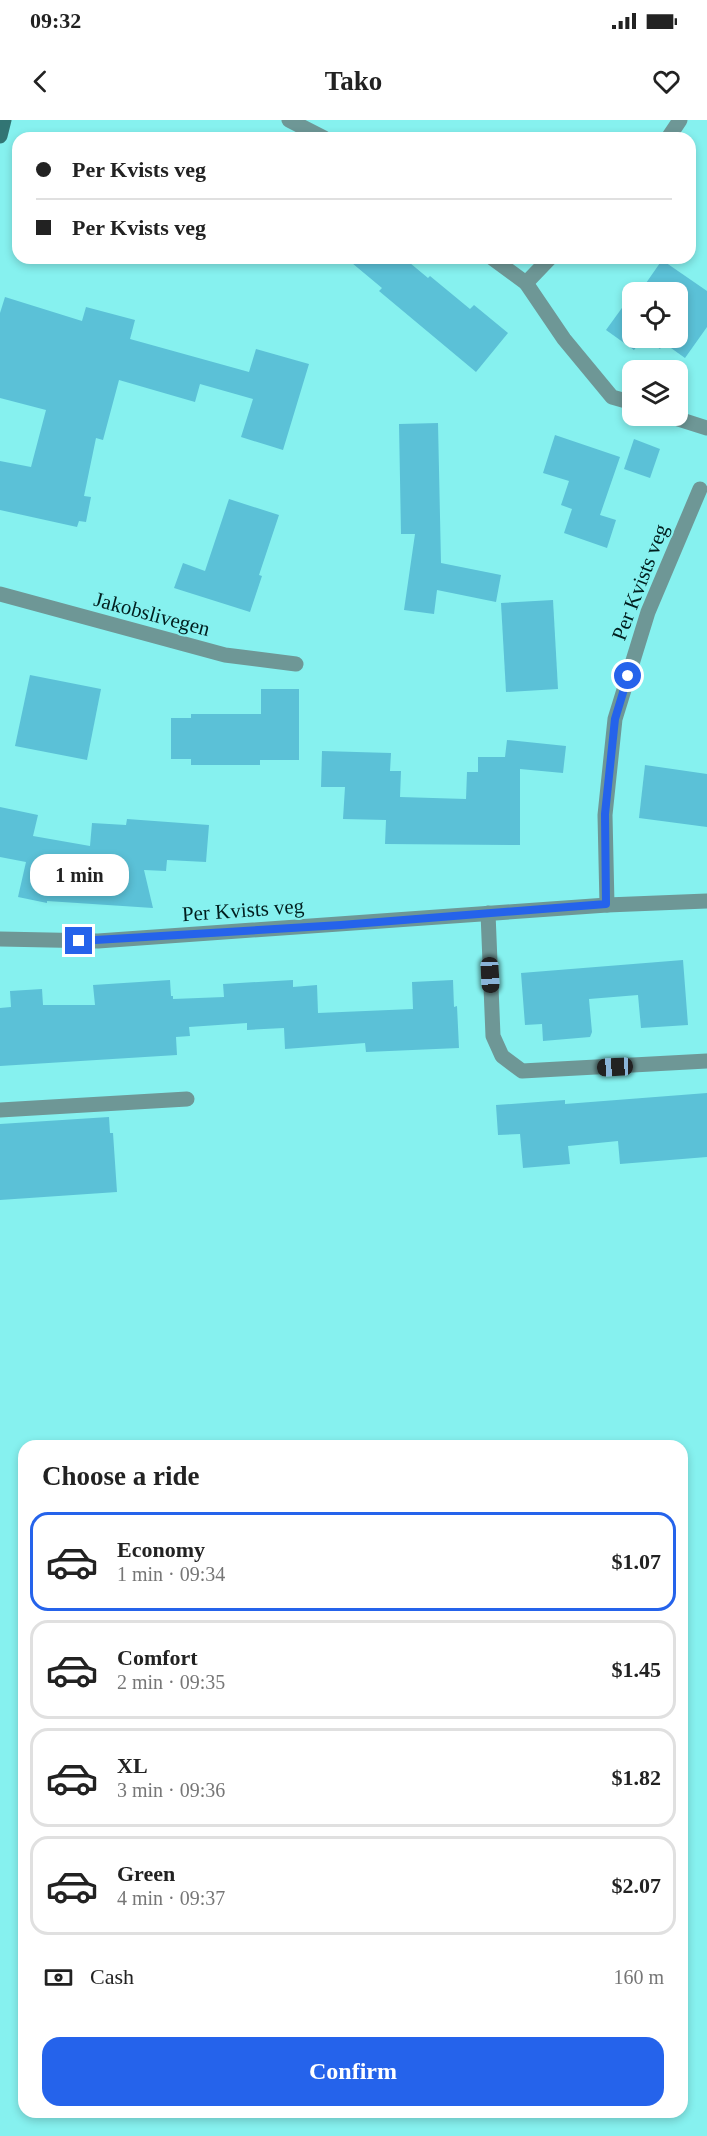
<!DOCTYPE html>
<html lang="en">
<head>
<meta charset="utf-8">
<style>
	:root { --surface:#fff; --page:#f2f2f2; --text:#222; --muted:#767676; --line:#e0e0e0; --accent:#2563eb }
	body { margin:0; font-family:"Times New Roman",serif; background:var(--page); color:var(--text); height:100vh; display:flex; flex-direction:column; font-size:22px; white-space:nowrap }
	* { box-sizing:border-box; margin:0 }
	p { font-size:20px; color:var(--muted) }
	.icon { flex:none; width:33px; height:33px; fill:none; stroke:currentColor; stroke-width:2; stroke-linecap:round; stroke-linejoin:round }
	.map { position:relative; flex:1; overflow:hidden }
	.side { position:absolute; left:18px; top:1320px; width:670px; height:678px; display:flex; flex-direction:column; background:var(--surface); border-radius:18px; box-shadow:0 3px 9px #0003 }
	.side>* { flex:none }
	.guide { position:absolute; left:12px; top:12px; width:684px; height:132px; border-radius:18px; box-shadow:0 3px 9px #0003; display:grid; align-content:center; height:132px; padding:0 24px; background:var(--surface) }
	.controls { position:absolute; left:622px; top:162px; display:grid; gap:12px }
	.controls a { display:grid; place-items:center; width:66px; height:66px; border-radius:12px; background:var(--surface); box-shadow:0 3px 9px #0003; font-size:30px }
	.end { position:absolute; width:27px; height:27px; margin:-14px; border:8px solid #2563eb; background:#fff; box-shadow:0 0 0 3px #fff }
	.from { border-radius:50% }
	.bubble { position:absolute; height:42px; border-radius:18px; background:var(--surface); box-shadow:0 3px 9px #0003; font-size:20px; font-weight:600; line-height:42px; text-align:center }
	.car { position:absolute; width:18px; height:36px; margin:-18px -9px; border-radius:8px; box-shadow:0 0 4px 2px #0007; background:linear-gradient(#222 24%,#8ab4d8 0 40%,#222 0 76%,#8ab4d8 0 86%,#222 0) }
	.guide b { display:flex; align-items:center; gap:21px; height:57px; font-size:22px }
	.guide b+b { border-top:2px solid var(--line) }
	.guide i { width:15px; height:15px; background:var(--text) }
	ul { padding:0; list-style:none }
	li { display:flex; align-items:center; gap:18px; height:99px; margin:0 12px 9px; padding:0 12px; border:3px solid var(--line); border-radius:18px }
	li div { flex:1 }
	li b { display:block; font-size:22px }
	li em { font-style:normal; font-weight:600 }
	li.selected { border-color:var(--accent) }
	li>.icon { width:54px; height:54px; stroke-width:1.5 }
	h2 { padding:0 24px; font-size:27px; line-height:72px }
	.pay { display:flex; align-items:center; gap:15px; height:66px; padding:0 24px; font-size:22px }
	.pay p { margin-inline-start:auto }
	.button { display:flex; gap:12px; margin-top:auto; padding:12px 24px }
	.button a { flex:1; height:69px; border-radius:18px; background:var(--accent); color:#fff; font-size:24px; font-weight:600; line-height:69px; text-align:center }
	.status { display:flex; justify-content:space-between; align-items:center; height:42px; padding:0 30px; background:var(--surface); direction:ltr }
	.status svg { height:16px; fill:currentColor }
	header { display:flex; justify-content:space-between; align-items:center; height:78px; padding:0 24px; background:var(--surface); font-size:27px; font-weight:600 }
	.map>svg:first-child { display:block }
</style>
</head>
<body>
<div class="status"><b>09:32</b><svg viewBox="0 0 49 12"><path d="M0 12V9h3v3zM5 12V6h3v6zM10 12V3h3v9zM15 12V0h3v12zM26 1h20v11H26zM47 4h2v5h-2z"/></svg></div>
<header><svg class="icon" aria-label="back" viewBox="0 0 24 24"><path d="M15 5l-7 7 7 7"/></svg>Tako<svg class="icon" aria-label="heart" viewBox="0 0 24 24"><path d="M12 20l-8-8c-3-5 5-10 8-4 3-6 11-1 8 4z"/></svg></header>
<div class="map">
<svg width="707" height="2016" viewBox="0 0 707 2016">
	<rect width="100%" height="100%" fill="#86f1ef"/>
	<g fill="#5bc1d7">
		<polygon points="346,138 404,138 428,158 430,156 470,189 474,185 508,213 476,252 379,171 382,168"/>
		<polygon points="662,140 707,171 707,207 685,238 664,223 660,229 644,218 678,218 678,172 633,172 633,218 643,218 634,230 606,210 640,163 644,166"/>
		<polygon points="5,177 82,201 86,187 135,200 130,219 249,252 256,229 309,244 283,330 241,317 253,279 200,264 195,282 119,260 103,320 96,318 84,376 91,377 86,402 79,401 77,407 0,390 0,341 31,347 46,290 0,278 0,193"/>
		<polygon points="438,303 441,443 501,455 496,482 437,470 434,494 404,490 415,414 401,414 399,304"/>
		<polygon points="555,315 620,337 600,395 616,400 607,428 564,413 572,389 561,385 569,361 543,353"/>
		<polygon points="634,319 660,329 650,358 624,349"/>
		<polygon points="229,379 279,395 259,455 262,456 250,492 174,468 183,443 205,451"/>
		<polygon points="553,480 558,569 506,572 501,483"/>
		<polygon points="30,555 101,569 87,640 15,626"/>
		<polygon points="261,569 299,569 299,640 260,640 260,645 191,645 191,639 171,639 171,598 191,598 191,594 261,594"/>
		<polygon points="507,620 566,626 563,653 520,649 520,725 385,724 386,700 343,699 345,667 321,667 322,631 391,633 390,651 401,651 400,677 466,679 467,652 478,652 478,637 505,637"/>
		<polygon points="645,645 707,654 707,707 639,698"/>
		<polygon points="0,687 38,695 33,716 90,726 92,703 126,705 127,699 209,705 206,742 167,740 166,751 144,750 153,788 47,781 47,783 18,777 26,742 0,737"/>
		<polygon points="683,840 688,905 641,908 638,875 589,879 592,912 590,917 543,921 542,904 525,905 521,853"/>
		<polygon points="170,860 171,876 173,876 173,879 224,877 223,864 293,860 293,867 317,865 318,893 413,889 412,862 453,860 454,887 457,886 459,928 366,932 365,923 285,929 284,908 247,910 247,903 189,907 190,916 176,917 177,935 0,946 0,888 11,887 10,871 42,869 43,885 95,885 93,865"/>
		<polygon points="707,973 707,1037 620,1044 618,1021 568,1026 570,1044 523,1048 520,1014 498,1015 496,985 565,980 565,984"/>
		<polygon points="109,997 110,1013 113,1013 117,1072 0,1080 0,1004"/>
	</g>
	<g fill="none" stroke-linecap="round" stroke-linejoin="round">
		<g stroke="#6e9796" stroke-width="15">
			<polyline points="289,0 324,18"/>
			<polyline points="668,18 680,0"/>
			<polyline points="492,138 526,163 564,219 612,277 633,283"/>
			<polyline points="526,163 550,138"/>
			<polyline points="669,296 707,308"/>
			<polyline points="0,474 225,535 296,544"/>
			<polyline points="607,785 605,695 615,599 648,492 700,369"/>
			<polyline points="488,793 493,916 502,936 522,951 707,941"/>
			<polyline points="0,819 98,821 607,785 707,781"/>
			<polyline points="0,990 187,979"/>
		</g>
		<polyline stroke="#327574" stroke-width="15" points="0,16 4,0"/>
	</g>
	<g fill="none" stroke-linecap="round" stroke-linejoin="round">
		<polyline stroke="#2563eb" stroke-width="8" points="79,821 341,805 606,784 605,694 615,599 628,556"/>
	</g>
	<g text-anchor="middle" stroke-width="4.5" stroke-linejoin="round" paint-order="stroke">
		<g font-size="21" fill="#001e1e" stroke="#86f1ef">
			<text transform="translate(640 462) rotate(-69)" y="7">Per Kvists veg</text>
			<text transform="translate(152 494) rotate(15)" y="7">Jakobslivegen</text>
			<text transform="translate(243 790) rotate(-4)" y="7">Per Kvists veg</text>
		</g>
	</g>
</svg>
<div class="controls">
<a><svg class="icon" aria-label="locate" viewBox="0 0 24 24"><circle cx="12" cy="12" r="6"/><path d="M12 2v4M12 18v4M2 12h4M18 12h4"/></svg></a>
<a><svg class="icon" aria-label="layers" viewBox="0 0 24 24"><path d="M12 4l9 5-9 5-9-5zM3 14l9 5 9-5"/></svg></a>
</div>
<i class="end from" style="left:628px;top:556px"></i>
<i class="end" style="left:79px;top:821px"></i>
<div class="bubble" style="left:30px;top:734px;width:99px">1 min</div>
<i class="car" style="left:490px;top:855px;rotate:177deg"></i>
<i class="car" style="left:615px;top:947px;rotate:267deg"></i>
<div class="guide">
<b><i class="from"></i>Per Kvists veg</b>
<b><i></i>Per Kvists veg</b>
</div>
<section class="side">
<h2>Choose a ride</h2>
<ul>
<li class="selected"><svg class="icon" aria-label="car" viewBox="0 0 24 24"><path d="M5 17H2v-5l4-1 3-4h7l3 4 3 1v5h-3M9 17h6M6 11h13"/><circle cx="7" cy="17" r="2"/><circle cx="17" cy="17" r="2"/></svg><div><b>Economy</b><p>1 min · 09:34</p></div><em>$1.07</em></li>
<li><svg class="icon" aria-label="car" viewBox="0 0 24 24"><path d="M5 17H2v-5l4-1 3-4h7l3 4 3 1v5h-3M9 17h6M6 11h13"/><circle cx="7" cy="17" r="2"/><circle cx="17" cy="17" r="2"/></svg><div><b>Comfort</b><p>2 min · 09:35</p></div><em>$1.45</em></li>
<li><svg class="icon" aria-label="car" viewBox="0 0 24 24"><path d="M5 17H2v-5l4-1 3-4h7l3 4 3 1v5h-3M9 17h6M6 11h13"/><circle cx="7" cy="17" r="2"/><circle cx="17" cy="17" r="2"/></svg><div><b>XL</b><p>3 min · 09:36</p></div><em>$1.82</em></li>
<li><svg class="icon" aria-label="car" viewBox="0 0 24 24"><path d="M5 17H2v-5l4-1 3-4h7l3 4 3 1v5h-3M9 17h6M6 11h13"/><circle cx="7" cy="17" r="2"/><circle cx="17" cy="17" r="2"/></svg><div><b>Green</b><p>4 min · 09:37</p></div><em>$2.07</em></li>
</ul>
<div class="pay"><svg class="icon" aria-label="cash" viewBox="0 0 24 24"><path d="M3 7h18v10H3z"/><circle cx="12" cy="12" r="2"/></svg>Cash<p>160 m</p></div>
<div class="button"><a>Confirm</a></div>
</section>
</div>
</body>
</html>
